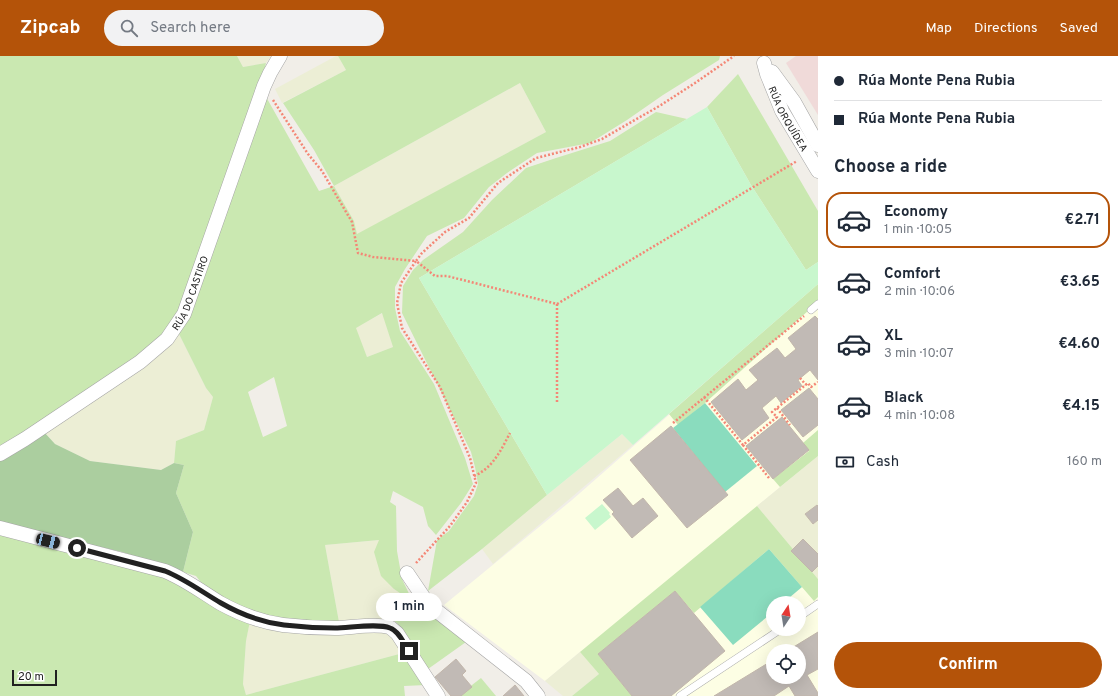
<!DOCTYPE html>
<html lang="en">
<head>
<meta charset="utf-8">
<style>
	:root { --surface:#fff; --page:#f2f2f3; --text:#1f2937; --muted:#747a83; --line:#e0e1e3; --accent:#b45309 }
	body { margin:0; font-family:Overpass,sans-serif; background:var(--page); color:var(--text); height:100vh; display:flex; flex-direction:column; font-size:15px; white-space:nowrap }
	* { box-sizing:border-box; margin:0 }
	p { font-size:13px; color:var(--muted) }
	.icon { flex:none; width:22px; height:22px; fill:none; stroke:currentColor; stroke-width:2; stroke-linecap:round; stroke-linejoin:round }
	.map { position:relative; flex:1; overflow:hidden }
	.side { display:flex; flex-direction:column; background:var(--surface); width:300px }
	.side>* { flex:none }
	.hud { display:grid; align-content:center; height:88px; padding:0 16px; background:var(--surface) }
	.needle { width:26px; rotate:12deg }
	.controls { position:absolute; left:766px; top:540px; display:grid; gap:8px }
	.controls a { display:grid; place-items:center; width:40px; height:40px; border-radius:50%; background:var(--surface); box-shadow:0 4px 16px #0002; font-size:20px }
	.scale { position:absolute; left:12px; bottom:10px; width:45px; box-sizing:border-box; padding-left:4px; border:2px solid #212121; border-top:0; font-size:11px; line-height:14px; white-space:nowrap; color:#212121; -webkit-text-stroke:3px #fff; paint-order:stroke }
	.end { position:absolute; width:18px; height:18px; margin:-9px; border:5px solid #212121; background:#fff; box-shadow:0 0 0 2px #fff }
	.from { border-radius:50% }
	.bubble { position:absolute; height:28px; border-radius:14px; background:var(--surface); box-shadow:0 4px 16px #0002; font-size:13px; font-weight:700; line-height:28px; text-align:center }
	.car { position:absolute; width:12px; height:24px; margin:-12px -6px; border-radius:5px; box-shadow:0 0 3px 1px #0007; background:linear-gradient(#222 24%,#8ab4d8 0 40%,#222 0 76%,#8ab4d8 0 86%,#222 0) }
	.hud b { display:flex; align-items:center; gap:14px; height:38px; font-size:15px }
	.hud b+b { border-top:1px solid var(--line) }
	.hud i { width:10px; height:10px; background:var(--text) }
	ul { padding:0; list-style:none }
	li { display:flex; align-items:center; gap:12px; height:56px; margin:0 8px 6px; padding:0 8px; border:2px solid transparent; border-radius:16px }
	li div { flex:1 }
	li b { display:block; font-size:15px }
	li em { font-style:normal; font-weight:700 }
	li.current { border-color:var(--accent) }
	li>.icon { width:36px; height:36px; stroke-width:1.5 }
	h2 { padding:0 16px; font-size:18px; line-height:48px }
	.pay { display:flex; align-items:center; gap:10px; height:44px; padding:0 16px; font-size:15px }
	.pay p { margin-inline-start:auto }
	.button { display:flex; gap:8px; margin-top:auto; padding:8px 16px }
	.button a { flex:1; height:46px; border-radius:24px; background:var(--accent); color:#fff; font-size:16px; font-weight:700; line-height:46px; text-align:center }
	header { display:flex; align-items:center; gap:24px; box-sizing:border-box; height:56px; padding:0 20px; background:var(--accent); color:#fff }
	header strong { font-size:19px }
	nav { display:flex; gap:22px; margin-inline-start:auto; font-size:14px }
	.search { width:280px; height:36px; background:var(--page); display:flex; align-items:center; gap:10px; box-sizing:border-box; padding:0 14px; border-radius:22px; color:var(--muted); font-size:15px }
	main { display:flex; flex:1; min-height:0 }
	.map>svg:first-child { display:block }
</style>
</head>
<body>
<header>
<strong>Zipcab</strong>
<div class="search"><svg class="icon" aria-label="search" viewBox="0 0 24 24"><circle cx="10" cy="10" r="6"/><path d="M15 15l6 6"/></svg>Search here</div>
<nav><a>Map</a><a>Directions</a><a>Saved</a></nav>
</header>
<main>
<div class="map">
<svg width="818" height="640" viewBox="0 0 818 640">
	<rect width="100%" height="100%" fill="#f1eee8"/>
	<polygon fill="#f0dad9" points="796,0 818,0 818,59 786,7"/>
	<path fill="#fdfee4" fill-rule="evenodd" d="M 818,228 L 818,400 L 757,450 L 818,523 L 818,640 L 618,640 L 580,596 L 545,625 L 444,549 L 572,444 ZM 773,547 L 799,547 L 799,573 L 773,573 ZM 773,595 L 799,595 L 799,621 L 773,621 Z"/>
	<g fill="#eceed5">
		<polygon points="237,0 271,0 266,7 243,11"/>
		<polygon points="336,0 338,0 346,14 282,47 275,33"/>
		<polygon points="520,27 546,76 357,179 354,165 334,130"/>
		<polygon points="383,257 393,291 367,301 355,272"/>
		<polygon points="179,278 206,332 213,341 204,374 176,385 174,407 161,414 90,405 55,388 44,376"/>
		<polygon points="622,378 633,389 493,508 482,493 547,439"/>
		<polygon points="818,400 818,523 757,450"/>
		<polygon points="380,484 394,533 426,555 392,563 339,566 325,489"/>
		<polygon points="250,565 376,574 390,578 403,597 246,639 243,628 246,585"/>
		<polygon points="580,596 599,618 572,640 563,640 545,625"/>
	</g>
	<g fill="#cae8b1" fill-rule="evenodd">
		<polygon points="0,0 237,0 243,11 266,7 259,34 180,252 168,274 147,293 0,392"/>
		<path d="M 338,0 L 720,0 L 719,4 L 663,39 L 627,64 L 590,87 L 537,97 L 507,117 L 489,131 L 464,162 L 427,180 L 405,213 L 395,231 L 395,252 L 400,275 L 434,328 L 465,402 L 473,428 L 461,447 L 436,479 L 428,470 L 423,451 L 393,435 L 390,446 L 396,450 L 397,495 L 402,523 L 413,546 L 394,533 L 381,520 L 374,496 L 379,484 L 325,489 L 339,566 L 286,564 L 251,557 L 227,545 L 203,529 L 196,520 L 183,516 L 193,476 L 176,437 L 184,409 L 174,407 L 176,385 L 204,374 L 213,341 L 206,332 L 179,278 L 265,39 L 319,135 L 334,130 L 314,94 L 283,47 L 346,14 ZM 520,27 L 546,76 L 357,178 L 354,165 L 334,130 ZM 382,257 L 393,291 L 367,301 L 356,272 ZM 274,321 L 287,370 L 263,381 L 248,336 Z"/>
		<polygon points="738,18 818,155 818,206 806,214 751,129 707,51"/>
		<polygon points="656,56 687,63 419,222 547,439 482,493 428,535 437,484 449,475 474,440 478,428 475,411 471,396 402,257 403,230 413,214 423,204 463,176 492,144 526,112 556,102 610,85"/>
		<polygon points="818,228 818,246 705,347 678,369 669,358"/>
		<polygon points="818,374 818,400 780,431 773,423 809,395 803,387"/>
		<polygon points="757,450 818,523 818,541 814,545 769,493 694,557 675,535 598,598 632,640 572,640 599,618 580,596"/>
		<polygon points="0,476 167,522 250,565 246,585 243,628 246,639 403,597 426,629 404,630 405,640 0,640"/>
		<polygon points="426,555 466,586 428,613 399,569 392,563"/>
		<polygon points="481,622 496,640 458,640"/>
	</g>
	<polygon fill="#abce9f" points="44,376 55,388 90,405 161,414 174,407 184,409 176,437 193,476 183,516 122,496 28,474 0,466 0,403"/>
	<g fill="#c8f7cd">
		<polygon points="707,51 751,129 806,214 818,206 818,228 633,389 622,378 547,439 419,222"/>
		<polygon points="602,448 610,457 609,458 611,461 595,474 585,462"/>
	</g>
	<g fill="#8adcbe">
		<polygon points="705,347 757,410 725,436 673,372"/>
		<polygon points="769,493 802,531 783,547 773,547 773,556 733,589 700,551"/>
	</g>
	<g fill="#c1bab5" stroke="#c2b6ab">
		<polygon points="815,260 818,263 818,324 810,314 798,324 802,330 781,347 776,340 762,352 769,362 742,384 711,346 738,323 746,334 758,324 749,314 777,292 785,302 796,293 788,282"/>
		<polygon points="809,332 818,343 818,369 803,381 781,354"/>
		<polygon points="782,361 809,394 773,423 746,390"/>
		<polygon points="671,370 728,439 687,472 630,404"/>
		<polygon points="618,432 633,450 643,442 658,460 632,482 612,458 614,456 603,444"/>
		<polygon points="817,449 818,450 818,464 813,468 805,458"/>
		<polygon points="803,483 818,498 818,510 812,516 791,495"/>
		<polygon points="675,535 725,595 671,640 632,640 598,598"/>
		<polygon points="818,576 818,613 807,619 818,637 818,640 795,640 789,630 774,640 714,640 773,604 773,621 799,621 799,595 787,595"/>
		<polygon points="456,603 466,615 462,619 472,631 461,640 451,640 435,621"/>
		<polygon points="515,629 524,640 503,640"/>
	</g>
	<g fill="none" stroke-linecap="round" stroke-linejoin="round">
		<g stroke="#a5a5a5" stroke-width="8">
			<g id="service">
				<polyline points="811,254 818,248"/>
				<polyline points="799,561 818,548"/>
				<polyline points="680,640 781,573"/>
			</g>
		</g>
		<g stroke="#a5a5a5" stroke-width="15">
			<g id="minor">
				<path id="s1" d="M 764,7 L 767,18 L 782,55 L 818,115"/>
				<polyline points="772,16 794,46 818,89"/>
				<path id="s2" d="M 0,398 L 25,383 L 140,306 L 167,283 L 184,258 L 264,30 L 270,17 L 280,0"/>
				<path d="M 0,472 L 165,515 C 185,523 202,536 220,547 C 240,558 261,566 283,569 C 300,571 318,572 335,572 C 352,572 373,567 389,571 C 392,572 394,575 397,577 L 438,640"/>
				<polyline points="407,517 428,548 526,625 538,640"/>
			</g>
		</g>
		<g stroke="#f48776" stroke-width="2.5" stroke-dasharray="2 2" stroke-linecap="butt">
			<polyline points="273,44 308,98 322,115 352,166 358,197 373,201 416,205 401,227 397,247 402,272 440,331 470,402 476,427 467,446 450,470 416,507"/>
			<polyline points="557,248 797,105"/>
			<polyline points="800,322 806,329"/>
			<polyline points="704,341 743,389 777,361 772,356 808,327 811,331 818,326"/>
			<polyline points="557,346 557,248 447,220 435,220 416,205 422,197 445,176 469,162 498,127 536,102 580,91 602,83 661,49 695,27 734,0"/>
			<polyline points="777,352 790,369"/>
			<polyline points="673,367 804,260"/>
			<polyline points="743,389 769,422"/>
			<path d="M 474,420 C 493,412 501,394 510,377"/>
		</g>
		<use href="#service" stroke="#fff" stroke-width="7"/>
		<use href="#minor" stroke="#fff" stroke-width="14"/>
	</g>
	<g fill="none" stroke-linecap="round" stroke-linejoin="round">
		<path stroke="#212121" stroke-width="5" d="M 77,492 L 165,515 C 185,523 202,536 221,547 C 240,558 261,566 284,569 C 301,571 318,572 335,572 C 349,572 378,567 390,572 C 399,575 404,588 409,595"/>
	</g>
	<g text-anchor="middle" stroke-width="3" stroke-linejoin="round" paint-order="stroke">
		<g font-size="10" fill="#212121" stroke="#fff">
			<text dy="4" stroke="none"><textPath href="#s1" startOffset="61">RÚA ORQUÍDEA</textPath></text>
			<text dy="4" stroke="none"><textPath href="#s2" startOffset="255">RÚA DO CASTIRO</textPath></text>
		</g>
	</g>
</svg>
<div class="controls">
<a><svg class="needle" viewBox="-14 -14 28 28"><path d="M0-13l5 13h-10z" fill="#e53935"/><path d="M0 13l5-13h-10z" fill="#747a83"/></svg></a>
<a><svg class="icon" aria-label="locate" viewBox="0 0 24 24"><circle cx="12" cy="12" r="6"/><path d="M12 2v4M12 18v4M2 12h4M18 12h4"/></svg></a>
</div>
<div class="scale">20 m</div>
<i class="end from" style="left:77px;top:492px"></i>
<i class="end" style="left:409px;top:595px"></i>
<div class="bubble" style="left:376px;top:537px;width:66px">1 min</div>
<i class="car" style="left:48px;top:485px;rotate:104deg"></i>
</div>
<section class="side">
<div class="hud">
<b><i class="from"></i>Rúa Monte Pena Rubia</b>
<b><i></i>Rúa Monte Pena Rubia</b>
</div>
<h2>Choose a ride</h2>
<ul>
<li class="current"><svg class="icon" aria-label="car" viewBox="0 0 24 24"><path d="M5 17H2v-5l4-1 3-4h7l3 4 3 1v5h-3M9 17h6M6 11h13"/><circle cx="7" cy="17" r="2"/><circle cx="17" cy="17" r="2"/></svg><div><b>Economy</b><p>1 min · 10:05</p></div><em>€2.71</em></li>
<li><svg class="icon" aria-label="car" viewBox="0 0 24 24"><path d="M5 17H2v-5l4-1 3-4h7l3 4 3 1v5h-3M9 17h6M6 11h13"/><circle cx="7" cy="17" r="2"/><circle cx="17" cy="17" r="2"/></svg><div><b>Comfort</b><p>2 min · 10:06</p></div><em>€3.65</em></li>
<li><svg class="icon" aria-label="car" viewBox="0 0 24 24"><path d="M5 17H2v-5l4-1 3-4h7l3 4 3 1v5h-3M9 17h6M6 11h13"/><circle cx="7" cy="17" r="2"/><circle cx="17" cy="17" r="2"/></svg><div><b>XL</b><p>3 min · 10:07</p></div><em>€4.60</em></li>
<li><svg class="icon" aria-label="car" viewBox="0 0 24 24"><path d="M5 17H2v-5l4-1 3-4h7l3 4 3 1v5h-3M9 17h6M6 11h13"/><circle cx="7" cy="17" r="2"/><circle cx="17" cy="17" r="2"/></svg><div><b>Black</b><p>4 min · 10:08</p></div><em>€4.15</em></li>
</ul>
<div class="pay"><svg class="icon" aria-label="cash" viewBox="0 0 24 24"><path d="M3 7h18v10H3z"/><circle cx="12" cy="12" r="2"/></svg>Cash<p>160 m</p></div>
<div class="button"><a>Confirm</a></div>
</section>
</main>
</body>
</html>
